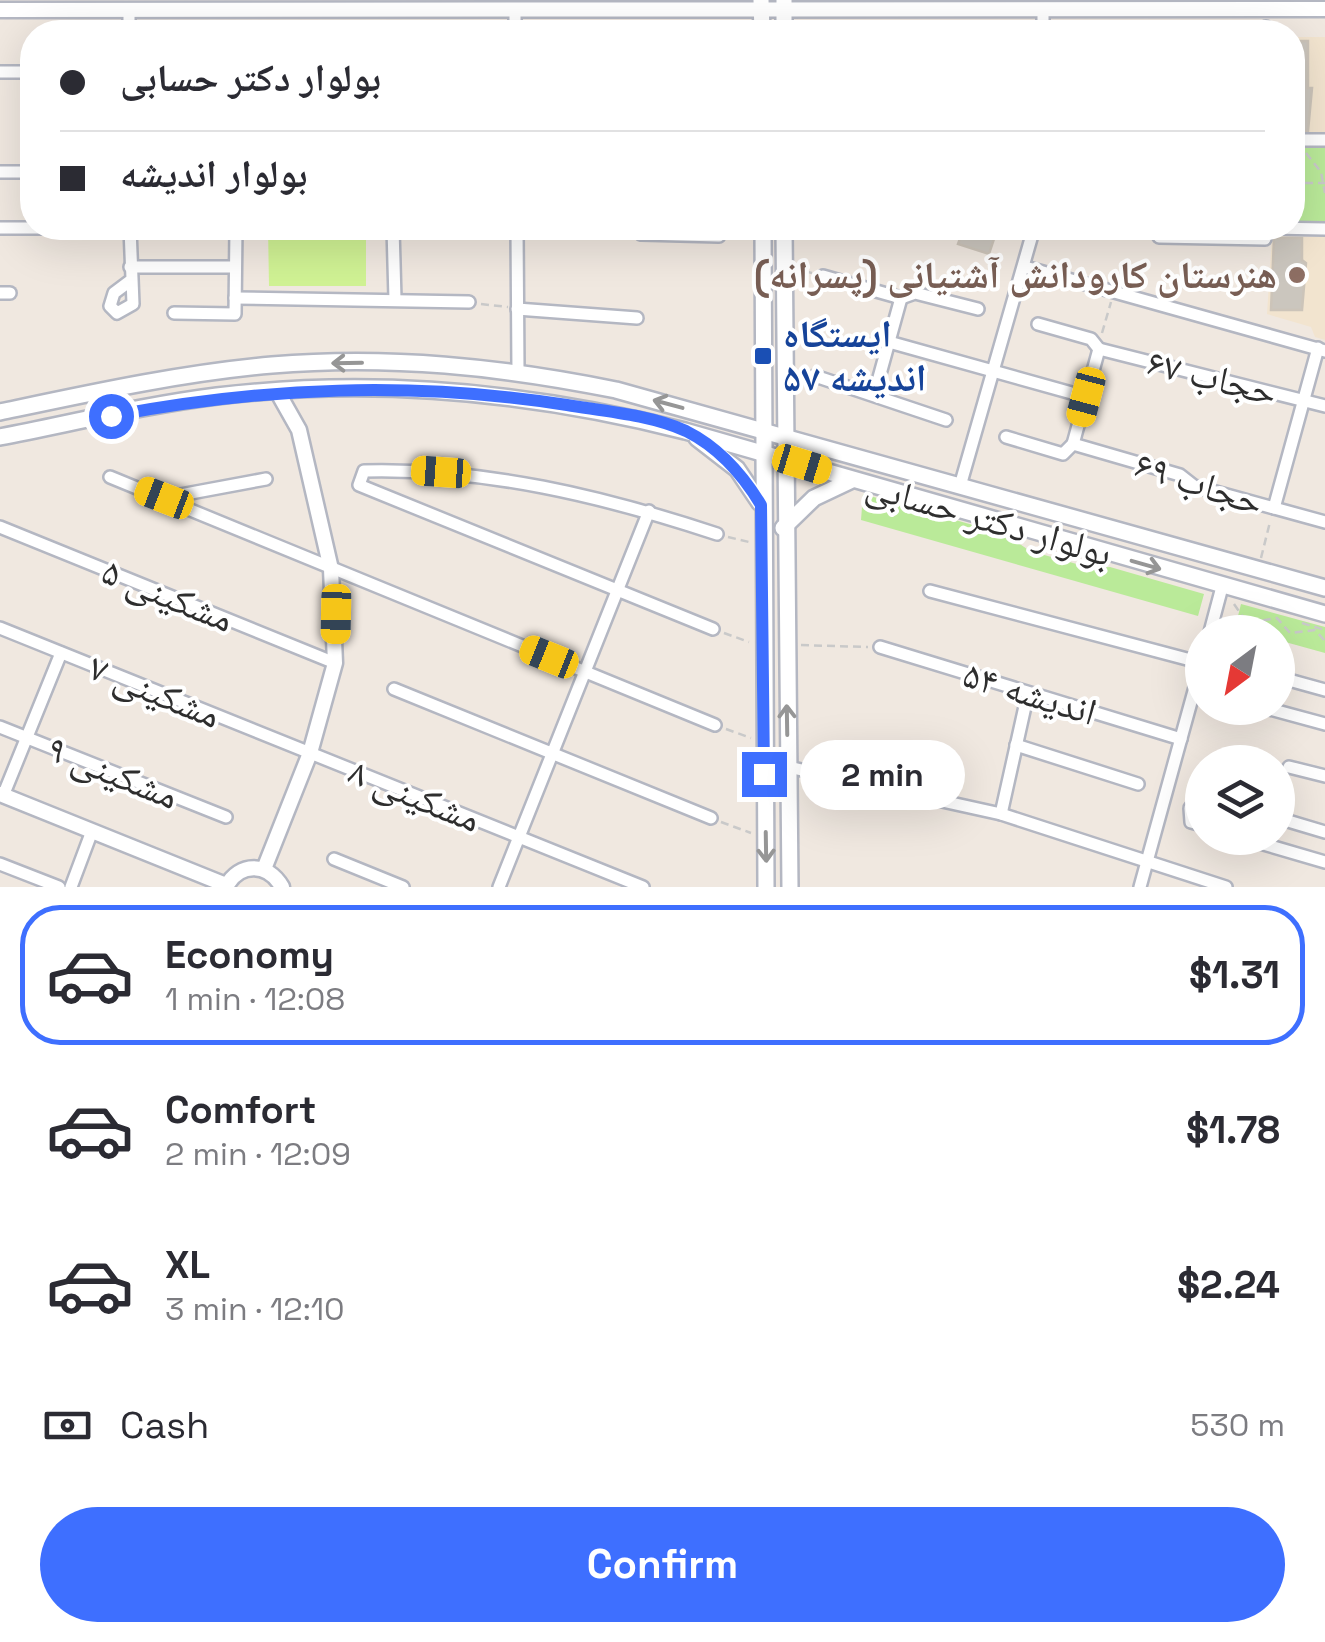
<!DOCTYPE html>
<html lang="en">
<head>
<meta charset="utf-8">
<style>
	:root { --surface:#fff; --page:#f7f7f7; --text:#2b2b33; --muted:#7c7c81; --line:#e1e1e2; --accent:#3e6fff }
	body { margin:0; font-family:"Space Grotesk","Noto Naskh Arabic",sans-serif; background:var(--page); color:var(--text); height:100vh; display:flex; flex-direction:column; font-size:38px; white-space:nowrap }
	* { box-sizing:border-box; margin:0 }
	p { font-size:32px; color:var(--muted) }
	.icon { flex:none; width:55px; height:55px; fill:none; stroke:currentColor; stroke-width:2; stroke-linecap:round; stroke-linejoin:round }
	.map { position:relative; height:887px; overflow:hidden }
	.details { display:flex; flex-direction:column; background:var(--surface); flex:1 }
	.details>* { flex:none }
	.guide { position:absolute; left:20px; top:20px; width:1285px; height:220px; border-radius:40px; box-shadow:0 10px 40px #0002; display:grid; align-content:center; height:220px; padding:0 40px; background:var(--surface) }
	.needle { width:65px; rotate:212deg }
	.tools { position:absolute; left:1185px; top:615px; display:grid; gap:20px }
	.tools a { display:grid; place-items:center; width:110px; height:110px; border-radius:50%; background:var(--surface); box-shadow:0 10px 40px #0002; font-size:50px }
	.end { position:absolute; width:45px; height:45px; margin:-22px; border:12px solid #3e6fff; background:#fff; box-shadow:0 0 0 5px #fff }
	.from { border-radius:50% }
	.bubble { position:absolute; height:70px; border-radius:35px; background:var(--surface); box-shadow:0 10px 40px #0002; font-size:32px; font-weight:600; line-height:70px; text-align:center }
	.car { position:absolute; width:30px; height:60px; margin:-30px -15px; border-radius:12px; box-shadow:0 0 8px 2px #0007; background:linear-gradient(#f5c518 24%,#345 0 40%,#f5c518 0 76%,#345 0 86%,#f5c518 0) }
	.guide b { display:flex; align-items:center; gap:35px; height:95px; font-size:38px }
	.guide b+b { border-top:2px solid var(--line) }
	.guide i { width:25px; height:25px; background:var(--text) }
	ul { padding:18px 0 0; list-style:none }
	li { display:flex; align-items:center; gap:30px; height:140px; margin:0 20px 15px; padding:0 20px; border:5px solid transparent; border-radius:40px }
	li div { flex:1 }
	li b { display:block; font-size:38px }
	li em { font-style:normal; font-weight:600 }
	li.selected { border-color:var(--accent) }
	li>.icon { width:90px; height:90px; stroke-width:1.5 }
	.pay { display:flex; align-items:center; gap:25px; height:110px; padding:0 40px; font-size:38px }
	.pay p { margin-inline-start:auto }
	.action { display:flex; gap:20px; margin-top:auto; padding:20px 40px }
	.action a { flex:1; height:115px; border-radius:60px; background:var(--accent); color:#fff; font-size:40px; font-weight:600; line-height:115px; text-align:center }
	.map>svg:first-child { display:block }
</style>
</head>
<body>
<div class="map">
<svg width="1325" height="887" viewBox="0 0 1325 887">
	<rect width="100%" height="100%" fill="#f0e8e0"/>
	<g fill="#f2e4cf">
		<polygon points="1292,37 1325,37 1325,138 1293,138"/>
		<polygon points="1272,236 1325,237 1325,340 1315,337 1311,327 1267,314"/>
	</g>
	<g fill="#baea99">
		<polygon points="1293,144 1325,145 1325,222 1293,221"/>
		<polygon points="863,494 1005,534 1030,551 1091,568 1110,567 1204,594 1198,616 861,520"/>
		<polygon points="1241,604 1325,627 1325,653 1278,640 1278,632 1235,628"/>
	</g>
	<polygon fill="#d0f294" points="268,228 366,228 366,286 269,286"/>
	<g fill="#cbc6be" stroke="#ccc4b9" stroke-width="2.5">
		<polygon points="1292,41 1308,41 1308,88 1312,88 1308,131 1292,131"/>
		<polygon points="964,228 995,236 989,254 958,244"/>
		<polygon points="1274,238 1302,238 1302,260 1306,263 1302,310 1271,310"/>
	</g>
	<g fill="none" stroke-linecap="round" stroke-linejoin="round">
		<g stroke="#b4b7c2" stroke-width="16">
			<g id="minor">
				<polyline points="129,10 129,32"/>
				<polyline points="515,10 515,32"/>
				<polyline points="1043,32 1043,10"/>
				<polyline points="1266,32 1266,27"/>
				<polyline points="0,72 32,72"/>
				<polyline points="1292,140 1325,140"/>
				<polyline points="0,172 32,172"/>
				<polyline points="0,228 41,228"/>
				<polyline points="130,228 133,304 117,313 110,306 114,293 130,281"/>
				<polyline points="393,228 395,299"/>
				<polyline points="517,228 518,371"/>
				<polyline points="642,228 641,234 719,236"/>
				<polyline points="1159,228 1159,237 1265,239 1265,228"/>
				<polyline points="1265,228 1325,229"/>
				<polyline points="130,267 235,267"/>
				<polyline points="1025,267 1325,351"/>
				<polyline points="823,276 901,298"/>
				<polyline points="0,293 10,293"/>
				<polyline points="235,298 469,302"/>
				<polyline points="901,298 915,293 978,309"/>
				<polyline points="517,309 637,318"/>
				<polyline points="174,313 235,314 236,228"/>
				<polyline points="1038,324 1091,339 1099,349"/>
				<polyline points="889,342 1086,397"/>
				<polyline points="1099,349 1325,406"/>
				<polyline points="815,376 946,420"/>
				<polyline points="875,392 901,298"/>
				<polyline points="1006,437 1063,454 1073,444"/>
				<polyline points="1073,444 1180,475 1194,486 1325,522"/>
				<polyline points="1073,444 1099,349"/>
				<polyline points="110,477 715,725"/>
				<polyline points="960,486 1034,228"/>
				<polyline points="164,498 266,479"/>
				<polyline points="1274,508 1318,348"/>
				<polyline points="0,527 335,663"/>
				<polyline points="930,591 1202,663"/>
				<polyline points="0,628 643,887"/>
				<path d="M 713,629 L 359,485 L 364,471 C 486,468 602,496 717,534"/>
				<polyline points="1210,632 1222,587"/>
				<polyline points="880,647 1181,739"/>
				<polyline points="1278,677 1325,690"/>
				<polyline points="394,689 711,818"/>
				<polyline points="1266,708 1325,724"/>
				<polyline points="0,727 226,817"/>
				<polyline points="1016,745 1138,784"/>
				<polyline points="788,767 1001,814 1226,887"/>
				<polyline points="1289,767 1325,776"/>
				<polyline points="1202,795 1190,808 1191,822 1202,825"/>
				<polyline points="3,796 61,653"/>
				<polyline points="1001,814 1028,693"/>
				<polyline points="1278,818 1325,832"/>
				<polyline points="1243,838 1325,862"/>
				<polyline points="334,859 403,887"/>
				<polyline points="0,864 59,887"/>
				<polyline points="71,887 92,831"/>
				<polyline points="499,887 649,511"/>
				<polyline points="1140,887 1202,662"/>
			</g>
		</g>
		<g stroke="#b4b7c2" stroke-width="19">
			<g id="tertiary">
				<polyline points="0,10 1325,9"/>
				<polyline points="0,794 226,885"/>
				<polyline points="264,869 310,753 335,663 331,569 299,430 277,391"/>
				<path d="M 226,887 C 239,862 268,862 282,887"/>
			</g>
		</g>
		<g stroke="#b4b7c2" stroke-width="20">
			<g id="secondary">
				<polyline points="761,0 762,32"/>
				<polyline points="784,0 784,32"/>
				<polyline points="763,228 766,887"/>
				<polyline points="784,228 790,887"/>
				<path d="M 0,412 C 90,393 181,373 272,365 C 389,355 502,367 616,390 L 1325,588"/>
				<path d="M 0,437 C 72,423 145,405 217,396 C 375,377 531,392 685,431 L 1325,614"/>
				<polyline points="697,438 737,469 760,503"/>
				<polyline points="783,528 814,498 852,480"/>
			</g>
		</g>
		<g stroke="#c9c9c9" stroke-width="2.5" stroke-dasharray="8 5" stroke-linecap="butt">
			<polyline points="1306,153 1321,172 1325,193"/>
			<polyline points="1292,183 1325,183"/>
			<polyline points="53,228 120,228"/>
			<polyline points="796,269 812,273"/>
			<polyline points="481,304 508,307"/>
			<polyline points="1102,333 1111,302"/>
			<polyline points="728,537 749,542"/>
			<polyline points="1261,558 1270,522"/>
			<polyline points="1234,604 1247,623 1277,618 1290,633 1315,630 1325,641"/>
			<polyline points="1302,623 1325,630"/>
			<polyline points="724,633 749,642"/>
			<polyline points="801,645 868,647"/>
			<polyline points="726,729 751,738"/>
			<polyline points="721,822 751,833"/>
		</g>
		<use href="#minor" stroke="#fff" stroke-width="11"/>
		<use href="#tertiary" stroke="#fff" stroke-width="14"/>
		<use href="#secondary" stroke="#fff" stroke-width="15"/>
	</g>
	<defs><path id="oneway-shaft" d="M-6 0H5M1.5-3L5.5 0L1.5 3" fill="none" stroke-width="1.6" stroke-linecap="round" stroke-linejoin="round" transform="scale(2.5)"/></defs>
	<g stroke="#969696">
		<use href="#oneway-shaft" transform="translate(347 363) rotate(179)"/>
		<use href="#oneway-shaft" transform="translate(668 404) rotate(-165)"/>
		<use href="#oneway-shaft" transform="translate(1146 565) rotate(16)"/>
		<use href="#oneway-shaft" transform="translate(787 720) rotate(-91)"/>
		<use href="#oneway-shaft" transform="translate(766 847) rotate(89)"/>
	</g>
	<g fill="none" stroke-linecap="round" stroke-linejoin="round">
		<path stroke="#3e6fff" stroke-width="12" d="M 111,416 C 265,387 412,381 567,405 C 604,411 651,415 686,431 C 718,447 743,475 761,505 L 764,774"/>
	</g>
	<circle fill="#8d6e63" stroke="#fff" stroke-width="4" cx="1297" cy="275" r="10"/>
	<rect fill="#1a4fb4" stroke="#fff" stroke-width="4" x="753" y="346" width="20" height="20" rx="5"/>
	<g text-anchor="middle" stroke-width="8" stroke-linejoin="round" paint-order="stroke">
		<g font-size="38" font-weight="bold" fill="#785e54" stroke="#fff" text-anchor="end">
			<text x="1277" y="288">هنرستان کارودانش آشتیانی (پسرانه)</text>
		</g>
		<g font-size="38" font-weight="bold" fill="#164399" stroke="#fff" text-anchor="start">
			<text x="783" y="347">ایستگاه<tspan x="783" dy="44">اندیشه ۵۷</tspan></text>
		</g>
		<g font-size="38" fill="#2e2e2e" stroke="#fff">
			<text transform="translate(1212 377) rotate(14)" y="13">حجاب ۶۷</text>
			<text transform="translate(1199 483) rotate(18)" y="13">حجاب ۶۹</text>
			<text transform="translate(989 519) rotate(16)" y="13">بولوار دکتر حسابی</text>
			<text transform="translate(168 595) rotate(22)" y="13">مشکینی ۵</text>
			<text transform="translate(155 691) rotate(22)" y="13">مشکینی ۷</text>
			<text transform="translate(1030 693) rotate(17)" y="13">اندیشه ۵۴</text>
			<text transform="translate(113 772) rotate(22)" y="13">مشکینی ۹</text>
			<text transform="translate(415 795) rotate(22)" y="13">مشکینی ۸</text>
		</g>
	</g>
</svg>
<div class="tools">
<a><svg class="needle" viewBox="-14 -14 28 28"><path d="M0-13l5 13h-10z" fill="#e53935"/><path d="M0 13l5-13h-10z" fill="#7c7c81"/></svg></a>
<a><svg class="icon" aria-label="layers" viewBox="0 0 24 24"><path d="M12 4l9 5-9 5-9-5zM3 14l9 5 9-5"/></svg></a>
</div>
<i class="end from" style="left:111px;top:416px"></i>
<i class="end" style="left:764px;top:774px"></i>
<div class="bubble" style="left:800px;top:740px;width:165px">2 min</div>
<i class="car" style="left:1086px;top:397px;rotate:195deg"></i>
<i class="car" style="left:802px;top:464px;rotate:107deg"></i>
<i class="car" style="left:441px;top:472px;rotate:274deg"></i>
<i class="car" style="left:164px;top:498px;rotate:291deg"></i>
<i class="car" style="left:336px;top:614px;rotate:181deg"></i>
<i class="car" style="left:549px;top:657px;rotate:292deg"></i>
<div class="guide">
<b><i class="from"></i>بولوار دکتر حسابی</b>
<b><i></i>بولوار اندیشه</b>
</div>
</div>
<section class="details">
<ul>
<li class="selected"><svg class="icon" aria-label="car" viewBox="0 0 24 24"><path d="M5 17H2v-5l4-1 3-4h7l3 4 3 1v5h-3M9 17h6M6 11h13"/><circle cx="7" cy="17" r="2"/><circle cx="17" cy="17" r="2"/></svg><div><b>Economy</b><p>1 min · 12:08</p></div><em>$1.31</em></li>
<li><svg class="icon" aria-label="car" viewBox="0 0 24 24"><path d="M5 17H2v-5l4-1 3-4h7l3 4 3 1v5h-3M9 17h6M6 11h13"/><circle cx="7" cy="17" r="2"/><circle cx="17" cy="17" r="2"/></svg><div><b>Comfort</b><p>2 min · 12:09</p></div><em>$1.78</em></li>
<li><svg class="icon" aria-label="car" viewBox="0 0 24 24"><path d="M5 17H2v-5l4-1 3-4h7l3 4 3 1v5h-3M9 17h6M6 11h13"/><circle cx="7" cy="17" r="2"/><circle cx="17" cy="17" r="2"/></svg><div><b>XL</b><p>3 min · 12:10</p></div><em>$2.24</em></li>
</ul>
<div class="pay"><svg class="icon" aria-label="cash" viewBox="0 0 24 24"><path d="M3 7h18v10H3z"/><circle cx="12" cy="12" r="2"/></svg>Cash<p>530 m</p></div>
<div class="action"><a>Confirm</a></div>
</section>
</body>
</html>
